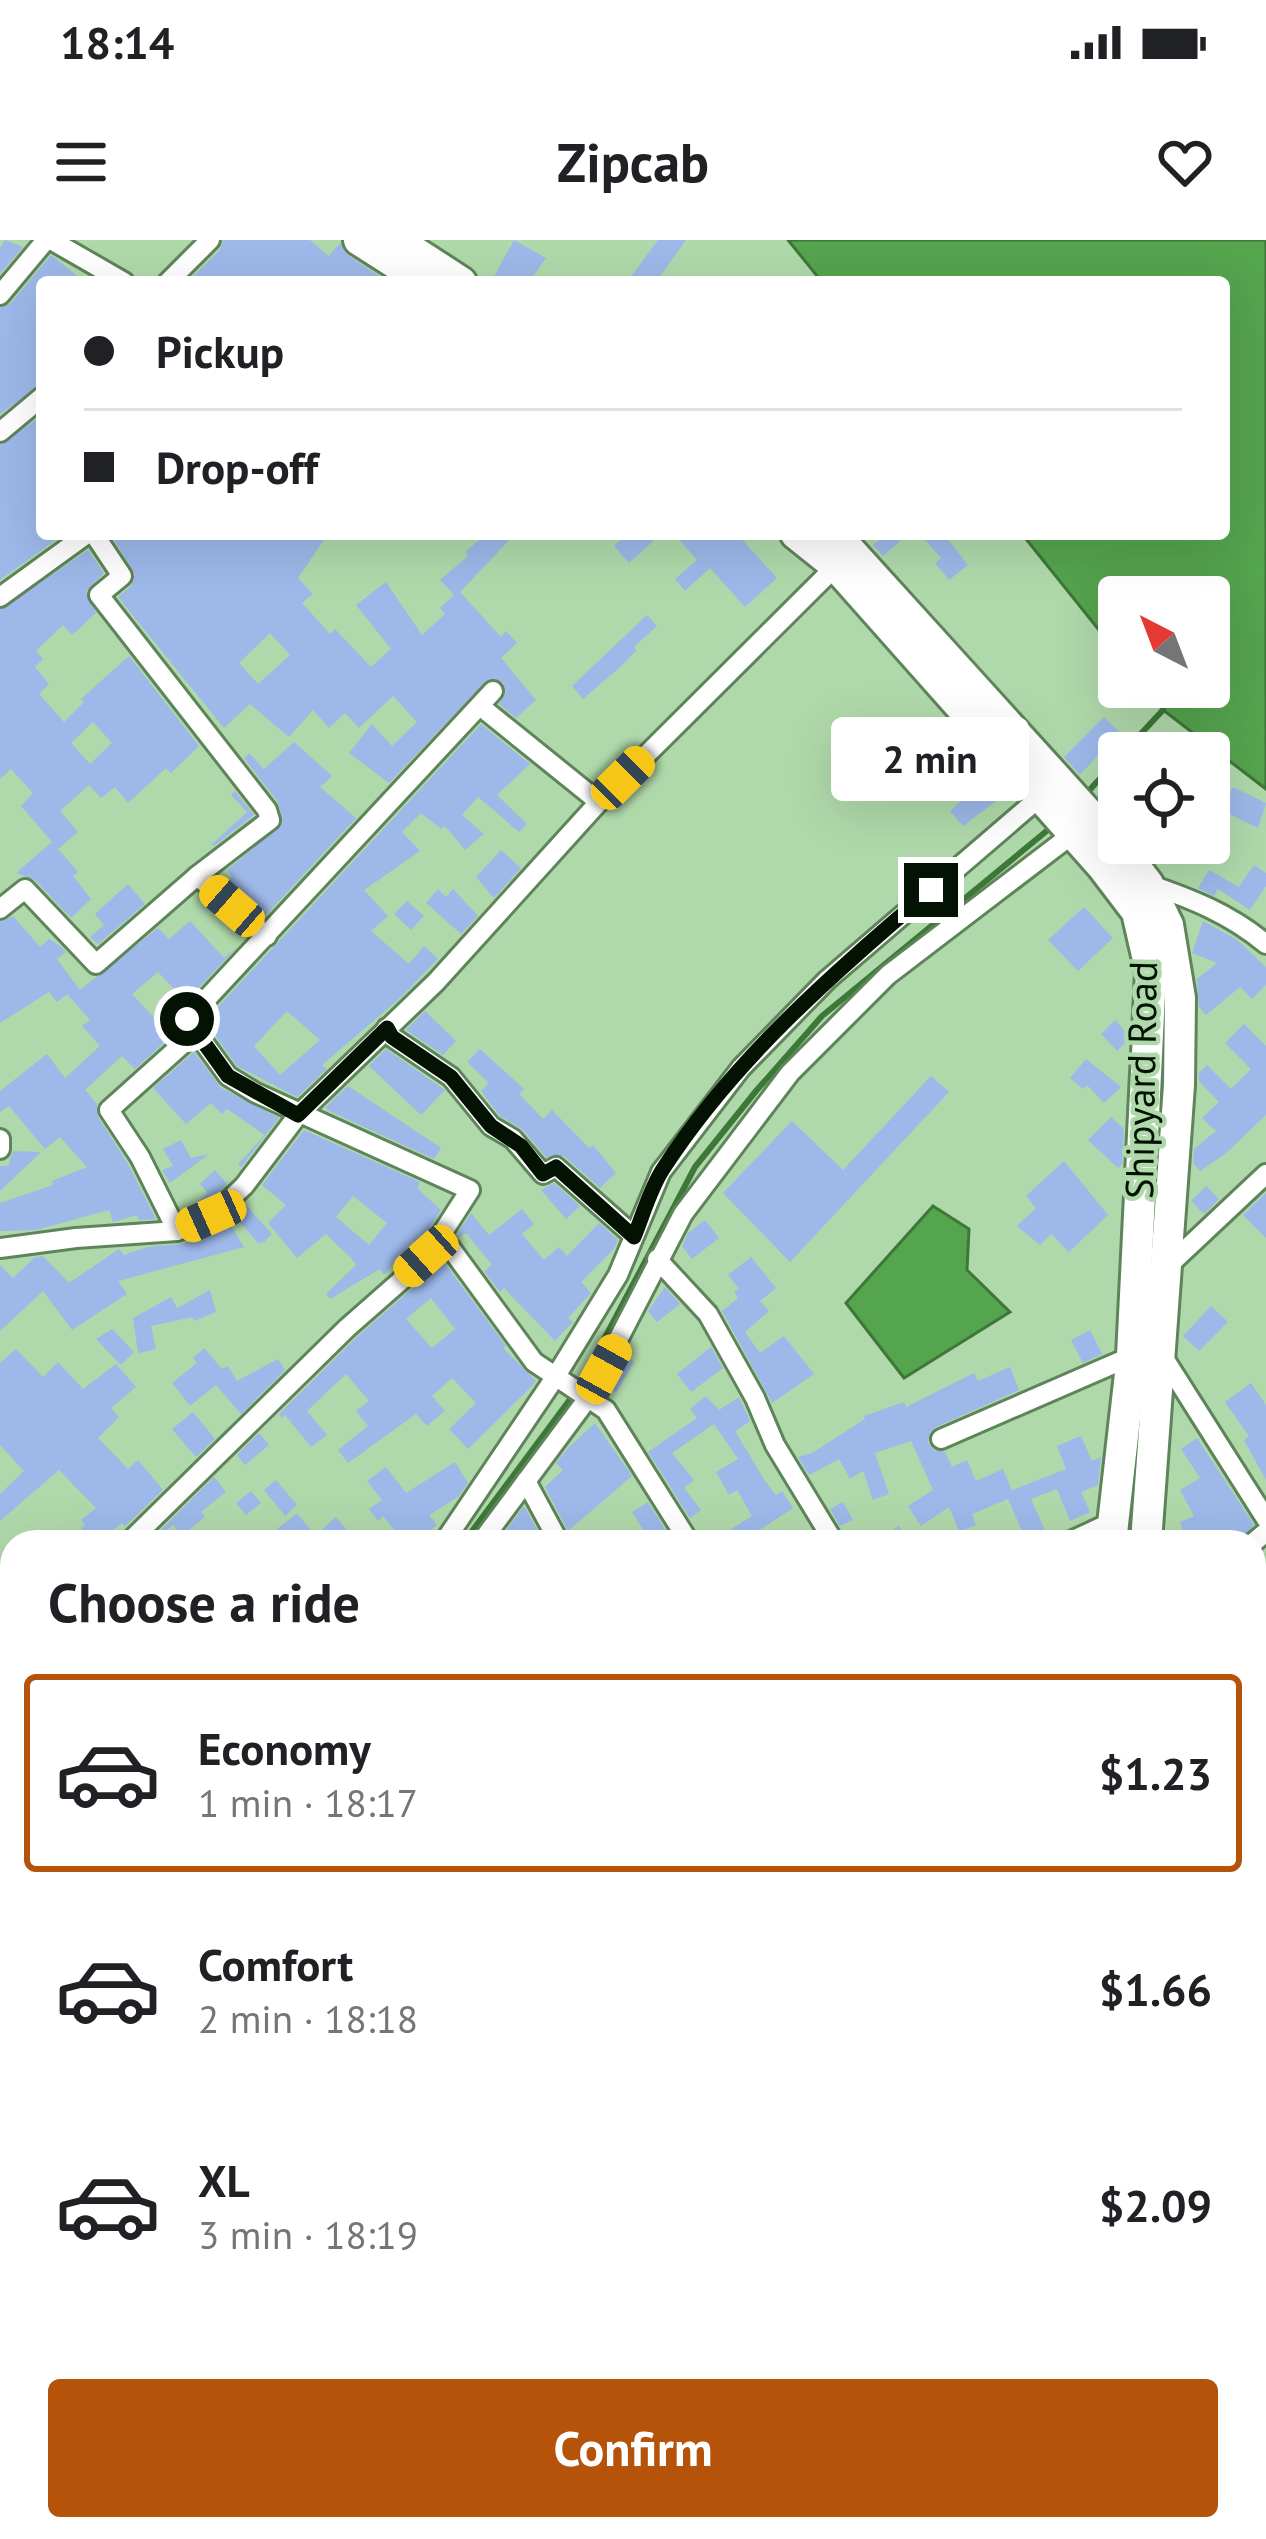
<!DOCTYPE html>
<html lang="en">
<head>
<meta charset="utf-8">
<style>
	:root { --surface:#fff; --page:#f6f6f6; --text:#202124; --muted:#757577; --line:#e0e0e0; --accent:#b45309 }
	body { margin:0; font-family:"PT Sans",sans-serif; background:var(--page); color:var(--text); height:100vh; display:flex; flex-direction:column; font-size:45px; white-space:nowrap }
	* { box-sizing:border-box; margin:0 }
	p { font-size:39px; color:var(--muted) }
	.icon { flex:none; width:66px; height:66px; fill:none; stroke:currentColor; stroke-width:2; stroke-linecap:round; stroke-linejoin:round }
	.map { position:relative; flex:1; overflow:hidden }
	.sheet { position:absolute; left:0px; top:1290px; width:1266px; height:1011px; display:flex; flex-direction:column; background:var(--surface); border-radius:36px 36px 0 0; box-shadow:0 12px 48px #0002 }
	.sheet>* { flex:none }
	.top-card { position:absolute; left:36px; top:36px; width:1194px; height:264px; border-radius:12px; box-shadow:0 12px 48px #0002; display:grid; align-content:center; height:264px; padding:0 48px; background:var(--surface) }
	.needle { width:78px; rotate:318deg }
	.tools { position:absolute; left:1098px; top:336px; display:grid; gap:24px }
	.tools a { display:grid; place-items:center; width:132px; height:132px; border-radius:12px; background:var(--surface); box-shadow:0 12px 48px #0002; font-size:60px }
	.end { position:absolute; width:54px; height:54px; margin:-27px; border:15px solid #041203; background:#fff; box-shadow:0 0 0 6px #fff }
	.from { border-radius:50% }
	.bubble { position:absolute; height:84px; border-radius:12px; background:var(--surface); box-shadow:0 12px 48px #0002; font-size:39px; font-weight:600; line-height:84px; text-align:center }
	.car { position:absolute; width:36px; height:72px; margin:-36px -18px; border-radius:15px; box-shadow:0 0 9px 3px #0007; background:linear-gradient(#f5c518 24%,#345 0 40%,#f5c518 0 76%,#345 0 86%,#f5c518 0) }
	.top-card b { display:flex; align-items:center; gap:42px; height:114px; font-size:45px }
	.top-card b+b { border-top:3px solid var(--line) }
	.top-card i { width:30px; height:30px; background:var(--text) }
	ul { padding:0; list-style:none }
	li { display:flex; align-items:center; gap:36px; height:198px; margin:0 24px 18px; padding:0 24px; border:6px solid transparent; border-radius:12px }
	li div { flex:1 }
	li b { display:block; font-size:45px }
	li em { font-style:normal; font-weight:600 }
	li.on { border-color:var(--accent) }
	li>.icon { width:108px; height:108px; stroke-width:1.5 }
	h2 { padding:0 48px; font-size:54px; line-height:144px }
	.action { display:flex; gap:24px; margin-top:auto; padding:24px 48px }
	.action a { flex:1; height:138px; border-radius:12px; background:var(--accent); color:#fff; font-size:48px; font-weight:600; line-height:138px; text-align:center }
	.status { display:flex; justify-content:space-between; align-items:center; height:84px; padding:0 60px; background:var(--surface); direction:ltr }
	.status svg { height:33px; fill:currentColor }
	header { display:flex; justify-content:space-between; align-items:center; height:156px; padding:0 48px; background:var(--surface); font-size:54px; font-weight:600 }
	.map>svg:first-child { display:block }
</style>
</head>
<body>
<div class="status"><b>18:14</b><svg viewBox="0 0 49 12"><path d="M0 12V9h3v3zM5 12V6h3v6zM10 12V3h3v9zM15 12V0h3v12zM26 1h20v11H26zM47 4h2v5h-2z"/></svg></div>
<header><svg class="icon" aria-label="menu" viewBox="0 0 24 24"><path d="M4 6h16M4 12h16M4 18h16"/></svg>Zipcab<svg class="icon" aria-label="heart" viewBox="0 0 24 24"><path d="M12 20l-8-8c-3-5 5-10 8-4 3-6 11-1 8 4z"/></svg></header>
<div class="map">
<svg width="1266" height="2299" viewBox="0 0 1266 2299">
	<rect width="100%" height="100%" fill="#b0d9ab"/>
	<g fill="#55a44e" stroke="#3d7838" stroke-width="3">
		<polygon points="788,0 1266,0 1266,549 1163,470 1144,447 1209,447 1209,357 1119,357 1119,415 1022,294 1224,294 1224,42 822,42"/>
		<polygon points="933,966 969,989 967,1030 1010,1072 904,1138 846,1063"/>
		<polygon points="627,2289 727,2289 735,2299 636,2299"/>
	</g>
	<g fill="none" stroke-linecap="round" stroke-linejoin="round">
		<g stroke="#3d7838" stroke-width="6">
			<polyline points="1123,513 1163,470"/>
			<polyline points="1084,556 1119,518"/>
			<polyline points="581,1143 695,927 756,851 822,776 1049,589"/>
			<polyline points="464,1302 571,1158"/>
			<polyline points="0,1983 12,1959"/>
		</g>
	</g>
	<g fill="#9db8e9" fill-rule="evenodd">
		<polygon points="5,0 23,7 0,34 0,8"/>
		<polygon points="223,0 310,0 329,16 340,3 349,16 389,42 187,42 220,10"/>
		<polygon points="514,0 546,18 529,42 491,42"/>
		<polygon points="658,0 686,0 656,42 627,42"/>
		<polygon points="51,15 85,42 42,42 42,144 0,174 0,68 10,64"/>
		<polygon points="42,175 42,226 36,231 42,239 42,294 64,294 0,340 0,205"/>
		<path d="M 110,294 L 328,294 L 298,338 L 313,354 L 302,363 L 330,394 L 335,389 L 371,427 L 391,409 L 356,365 L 386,342 L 422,395 L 445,374 L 440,368 L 454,355 L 440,340 L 468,316 L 465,312 L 486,294 L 515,294 L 460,352 L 501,397 L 506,391 L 517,403 L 501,418 L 536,460 L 516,478 L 499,464 L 506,453 L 503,442 L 488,439 L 389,543 L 349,513 L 372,484 L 392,506 L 417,482 L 393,456 L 359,488 L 345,473 L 329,488 L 313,470 L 289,497 L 250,464 L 224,488 L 118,357 L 131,346 L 135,334 ZM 270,393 L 290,415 L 258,444 L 239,423 Z"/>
		<polygon points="627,294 661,294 629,323 614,306"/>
		<polygon points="674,294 737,294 777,338 745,367 710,328 685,351 675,339 697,320"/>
		<polygon points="886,294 908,294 883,316 873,305"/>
		<polygon points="920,294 944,294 968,325 949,340 935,323 941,318"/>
		<path d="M 88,310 L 104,333 L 86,351 L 96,373 L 72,395 L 63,385 L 36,411 L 43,419 L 35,427 L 49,444 L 39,454 L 64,482 L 84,462 L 81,459 L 129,416 L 199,506 L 171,533 L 166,528 L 128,563 L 115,547 L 101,558 L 89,545 L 60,571 L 78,592 L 58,609 L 21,566 L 33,553 L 11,529 L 0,539 L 0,370 ZM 93,482 L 112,503 L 90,524 L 71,503 Z"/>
		<polygon points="647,375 657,386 634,407 637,410 619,428 583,459 572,446"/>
		<polygon points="1104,477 1119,492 1080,535 1064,517"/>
		<path d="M 481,484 L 530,524 L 497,555 L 527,584 L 519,592 L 478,557 L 462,575 L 484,594 L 465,610 L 445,586 L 441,589 L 421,573 L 402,592 L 420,611 L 364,650 L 388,676 L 371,691 L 409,724 L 424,706 L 438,719 L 399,759 L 322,825 L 327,829 L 297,857 L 237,826 L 205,781 ZM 287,771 L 320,800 L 280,835 L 254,806 Z"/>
		<polygon points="1170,493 1190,513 1150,513"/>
		<polygon points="294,502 332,536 320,547 356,578 265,676 226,643 232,636 227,630 283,583 278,562 244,518 249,513 264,529"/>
		<polygon points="993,532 1009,551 963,586 950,571"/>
		<polygon points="1233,547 1266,563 1258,588 1221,570"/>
		<polygon points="235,551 254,575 214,606 212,604 247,572 231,555"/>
		<polygon points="52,602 78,632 73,636 91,659 71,678 34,639 16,633"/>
		<polygon points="1141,603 1179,603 1168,620"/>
		<polygon points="501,610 521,628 494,658 476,637"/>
		<polygon points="1254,625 1266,633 1266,646 1250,670 1218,649 1214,656 1198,648 1209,630 1239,647"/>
		<polygon points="128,644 145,664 98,704 90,697 104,685 95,674"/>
		<polygon points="438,649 446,657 453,649 478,676 461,694 426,663"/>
		<polygon points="407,661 424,676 411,690 394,674"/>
		<polygon points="1084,667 1113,698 1078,731 1048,700"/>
		<path d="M 13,676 L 40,707 L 49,699 L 60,706 L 66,712 L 57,719 L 80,750 L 158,688 L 169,699 L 190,681 L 224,718 L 239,705 L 176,772 L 174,781 L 178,790 L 135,829 L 122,816 L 85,850 L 97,864 L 98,877 L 128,924 L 156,979 L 139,980 L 137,975 L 113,982 L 109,970 L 36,990 L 0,991 L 0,963 L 53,945 L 52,941 L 87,927 L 60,897 L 45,909 L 9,866 L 0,872 L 0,851 L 47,814 L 65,838 L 100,806 L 82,786 L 90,780 L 67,754 L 57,762 L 49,752 L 0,783 L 0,682 ZM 158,732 L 185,760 L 159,783 L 132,754 Z"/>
		<polygon points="1203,681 1236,699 1266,727 1266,745 1252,759 1240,747 1206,775 1199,767 1197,739 1217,723 1192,713"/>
		<polygon points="425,771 456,801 443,815 406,790"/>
		<polygon points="1115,780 1128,794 1128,800 1117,811 1101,794"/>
		<polygon points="1244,784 1266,806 1266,875 1225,914 1200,931 1193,923 1194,909 1216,891 1202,878 1219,862 1199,841 1199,833 1207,825 1231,849 1251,829 1225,803"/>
		<polygon points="386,809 445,850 421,875 369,826"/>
		<polygon points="480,809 524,849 519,854 543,879 552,870 589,908 593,905 616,933 600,948 564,916 546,917 523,890 500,876 481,851 489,843 467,822"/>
		<polygon points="194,812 221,848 279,878 241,927 238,924 265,895 227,869 222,874 211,863 186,884 153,848"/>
		<polygon points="1086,819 1121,847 1104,863 1087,845 1083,849 1070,838"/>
		<polygon points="931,836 949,852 790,1022 723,953 792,881 843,930"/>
		<polygon points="348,846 441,908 434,919 327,870 326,867"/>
		<polygon points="1111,877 1124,889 1122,924 1118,928 1088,900"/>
		<path d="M 304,890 L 420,942 L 417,948 L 441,970 L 429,989 L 428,999 L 419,1007 L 413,1001 L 384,1035 L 380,1029 L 330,1059 L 326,1054 L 356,1025 L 351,1018 L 326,994 L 297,1018 L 268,983 L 286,965 L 262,945 ZM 353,956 L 387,983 L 369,1005 L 336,977 Z"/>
		<polygon points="181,900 191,918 209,914 170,943 162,930 173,926 163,909"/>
		<polygon points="13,911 41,912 0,951 0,926 8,926"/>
		<polygon points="1064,921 1108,975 1069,1012 1051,994 1040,1005 1017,986 1036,968 1026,956"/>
		<polygon points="215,930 227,944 204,965 192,970 190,968 208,953 200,944"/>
		<polygon points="554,943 580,966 566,979 541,950"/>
		<polygon points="1206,946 1219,959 1204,974 1191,961"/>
		<polygon points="1266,953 1266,998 1243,975"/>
		<polygon points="245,964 272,994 264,1002 258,1003 237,979 230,984 244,1007 118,1041 127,1054 72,1090 43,1051 0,1091 0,1025 13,1038 35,1017 43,1016 69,1043 119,1009 124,1015 147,1007 181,1004 216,989"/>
		<polygon points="522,969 534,984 522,994 544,1020 559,1007 567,1016 599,983 618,1000 614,1009 581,1042 591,1053 568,1078 573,1082 555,1101 504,1048 500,1052 484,1031 492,1025 466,993 459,997 457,994 471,973 489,995"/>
		<polygon points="705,980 719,998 692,1019 682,1006 688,993"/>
		<polygon points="751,1017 776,1048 760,1061 769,1071 745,1092 760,1113 784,1096 814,1134 772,1163 722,1071 738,1058 734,1052 739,1049 728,1035"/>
		<path d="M 443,1021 L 506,1106 L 503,1108 L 536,1141 L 533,1145 L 468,1209 L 449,1189 L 476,1163 L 452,1138 L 432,1156 L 445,1171 L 427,1186 L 416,1174 L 348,1223 L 338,1210 L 368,1186 L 356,1171 L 369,1161 L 346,1134 L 307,1171 L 327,1195 L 311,1207 L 285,1175 L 282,1178 L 279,1174 L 356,1098 ZM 431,1058 L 455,1089 L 432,1108 L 406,1079 Z"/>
		<polygon points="665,1047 680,1064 657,1082 648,1071"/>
		<polygon points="210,1050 216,1072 194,1081 193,1077 151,1086 156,1109 138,1113 133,1078 171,1057 177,1068"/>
		<polygon points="1211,1066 1228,1082 1199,1111 1183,1096"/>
		<polygon points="112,1089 134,1112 121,1125 96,1099"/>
		<polygon points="1090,1090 1102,1114 1083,1123 1071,1100"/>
		<polygon points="711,1107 723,1128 691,1152 677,1134"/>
		<polygon points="204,1108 222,1129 228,1126 237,1141 278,1119 285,1130 241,1174 216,1145 190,1166 172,1143 197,1123 193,1118"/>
		<polygon points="16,1109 43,1137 58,1122 83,1149 116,1124 136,1147 111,1168 119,1177 98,1198 128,1229 138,1220 163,1250 125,1286 122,1283 98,1302 68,1302 85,1285 81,1280 96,1268 59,1230 0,1281 0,1254 24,1231 0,1205 0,1123"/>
		<polygon points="625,1117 634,1122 616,1153 608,1148"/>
		<polygon points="1010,1127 1019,1150 936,1187 930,1192 928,1203 934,1210 945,1212 952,1227 967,1220 976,1241 1003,1229 1012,1250 1066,1229 1057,1206 1081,1196 1092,1221 1101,1217 1098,1245 1081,1252 1090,1272 1070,1281 1057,1249 1031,1259 1050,1302 1027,1302 1008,1259 972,1274 976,1285 959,1292 949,1267 921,1286 908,1266 933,1250 911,1201 875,1213 889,1254 873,1260 863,1231 850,1239 839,1219 809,1235 798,1217 812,1213 865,1179 864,1176 904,1162 906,1167 974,1133 978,1141"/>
		<polygon points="1251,1143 1266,1165 1266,1240 1244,1200 1249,1196 1225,1162"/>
		<polygon points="706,1156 719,1170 739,1157 750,1181 735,1191 765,1241 776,1255 782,1251 793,1268 752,1295 757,1302 710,1302 752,1276 737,1250 729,1255 716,1232 738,1219 714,1184 672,1213 694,1240 684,1248 701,1270 690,1278 648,1212 697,1178 690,1169"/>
		<polygon points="193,1172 215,1199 196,1217 172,1189"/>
		<polygon points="595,1183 632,1236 568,1291 545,1247 563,1230 556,1223 569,1207"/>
		<polygon points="259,1193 269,1205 245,1225 237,1215"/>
		<polygon points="1197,1198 1254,1285 1241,1302 1187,1302 1180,1282 1194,1276 1180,1250 1200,1238 1181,1209"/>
		<polygon points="455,1222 468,1243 458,1257 429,1275 437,1285 415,1302 404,1302 383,1276 378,1281 369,1269 382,1260 367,1241 386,1227 406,1253"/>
		<polygon points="214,1237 226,1252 201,1272 205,1277 182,1296 173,1285 158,1298 156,1295"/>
		<polygon points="276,1240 297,1265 285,1276 264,1250"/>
		<polygon points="251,1251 261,1263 246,1275 236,1263"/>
		<polygon points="648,1262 673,1302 651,1302 632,1272"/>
		<polygon points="843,1262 853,1280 840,1286 830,1269"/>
		<polygon points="524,1266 544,1302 498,1302 507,1289"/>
		<polygon points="297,1273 315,1296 336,1277 350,1294 339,1302 261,1302"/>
		<polygon points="899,1286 910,1302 874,1302"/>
	</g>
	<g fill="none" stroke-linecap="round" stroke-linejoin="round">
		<g stroke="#5e8459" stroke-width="24">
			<g id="street">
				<polyline points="51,0 124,42"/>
				<polyline points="168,42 210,0"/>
				<polyline points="0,55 46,0"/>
				<polyline points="0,192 42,157"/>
				<polyline points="94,294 122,336 99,355 267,570 270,580 197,636"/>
				<polyline points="0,357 87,294"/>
				<polyline points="480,466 599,562"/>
				<path d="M 1148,644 C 1192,659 1230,674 1266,704"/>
				<polyline points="0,669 25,649 96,724 197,636 267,696"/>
				<polyline points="387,788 392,797 451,837 491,886 513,899 543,934 556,927 634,996"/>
				<polyline points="196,792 228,836 256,853 470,950 441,995 534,1122 606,1170 689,1302"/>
				<polyline points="0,899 0,909"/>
				<polyline points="177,991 140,917 109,870 196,792 187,780 493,451"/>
				<polyline points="0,1008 76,998 177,991 211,977 244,946 298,875 436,742 599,562 836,326"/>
				<polyline points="657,1019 708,1074 755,1158 775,1205 834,1302"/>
				<polyline points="1168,1026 1266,934"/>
				<polyline points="1162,1115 1266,1279"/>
				<polyline points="941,1199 1132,1116"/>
				<polyline points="526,1241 559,1302"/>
				<polyline points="129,1302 347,1088 446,1001"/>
				<polyline points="444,1302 556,1136 618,1035 661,932 741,828 827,740 1039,558"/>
				<polyline points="481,1302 588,1158 683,974 790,833 888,735 1074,593"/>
				<polyline points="1069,1302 1112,1282"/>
				<polyline points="1254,1302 1266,1292"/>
				<polyline points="0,1377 12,1398"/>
				<polyline points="1254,1698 1266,1684"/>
				<polyline points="0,1922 12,1889"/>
				<polyline points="0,2019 12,1995"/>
				<polyline points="0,2061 12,2067"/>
				<polyline points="0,2212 12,2215"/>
				<polyline points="94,2289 105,2299"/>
				<polyline points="356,2289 373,2299"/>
				<polyline points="760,2289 767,2299"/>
				<polyline points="462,2299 478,2289"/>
			</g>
		</g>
		<g stroke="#5e8459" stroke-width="36">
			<g id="primary">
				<polyline points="359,0 414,35"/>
				<polyline points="396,0 461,42"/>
				<polyline points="796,294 836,326 1102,626 1137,672 1151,733 1132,1116 1111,1302"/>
				<polyline points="835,294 1125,614 1148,644 1168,685 1180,758 1179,845 1146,1302"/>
				<polyline points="1254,2039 1266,2047"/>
				<polyline points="1254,2066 1266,2074"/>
			</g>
		</g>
		<use href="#street" stroke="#fff" stroke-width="18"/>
		<use href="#primary" stroke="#fff" stroke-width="30"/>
	</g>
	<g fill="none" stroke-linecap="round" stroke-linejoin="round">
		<path stroke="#041203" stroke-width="15" d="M 187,779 L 228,836 L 298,875 L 387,788 L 392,797 L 451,837 L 491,886 L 521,906 L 543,934 L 556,927 L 634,997 C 643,975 650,949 663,929 C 734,819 833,734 931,650"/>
	</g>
	<g text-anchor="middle" stroke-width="9" stroke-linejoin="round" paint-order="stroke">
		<g font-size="39" fill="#041203" stroke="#b0d9ab">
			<text transform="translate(1141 840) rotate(-89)" y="14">Shipyard Road</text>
		</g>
	</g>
</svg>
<div class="tools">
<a><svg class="needle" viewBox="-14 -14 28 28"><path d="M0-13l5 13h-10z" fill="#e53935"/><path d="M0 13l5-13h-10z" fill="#757577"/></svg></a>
<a><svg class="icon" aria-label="locate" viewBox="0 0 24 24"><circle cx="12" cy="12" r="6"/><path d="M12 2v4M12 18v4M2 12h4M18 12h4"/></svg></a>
</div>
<i class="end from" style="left:187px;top:779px"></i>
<i class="end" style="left:931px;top:650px"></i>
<div class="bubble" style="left:831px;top:477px;width:198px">2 min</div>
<i class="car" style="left:623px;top:538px;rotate:45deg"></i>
<i class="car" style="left:232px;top:666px;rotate:311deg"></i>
<i class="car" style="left:211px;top:976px;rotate:246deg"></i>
<i class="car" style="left:426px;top:1016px;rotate:228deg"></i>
<i class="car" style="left:604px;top:1129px;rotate:29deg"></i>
<div class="top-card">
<b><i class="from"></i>Pickup</b>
<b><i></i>Drop-off</b>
</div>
<section class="sheet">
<h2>Choose a ride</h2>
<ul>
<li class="on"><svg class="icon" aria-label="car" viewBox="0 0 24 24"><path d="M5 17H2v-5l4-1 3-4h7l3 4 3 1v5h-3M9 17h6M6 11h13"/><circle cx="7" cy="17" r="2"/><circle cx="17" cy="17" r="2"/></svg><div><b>Economy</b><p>1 min · 18:17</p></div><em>$1.23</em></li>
<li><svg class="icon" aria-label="car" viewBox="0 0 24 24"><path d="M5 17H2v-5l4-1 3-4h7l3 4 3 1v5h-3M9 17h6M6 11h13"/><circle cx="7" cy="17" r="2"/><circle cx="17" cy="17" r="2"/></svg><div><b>Comfort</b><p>2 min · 18:18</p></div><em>$1.66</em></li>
<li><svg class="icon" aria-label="car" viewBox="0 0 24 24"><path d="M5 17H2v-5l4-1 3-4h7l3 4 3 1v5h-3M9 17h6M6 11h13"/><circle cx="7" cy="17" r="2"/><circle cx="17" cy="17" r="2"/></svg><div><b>XL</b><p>3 min · 18:19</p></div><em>$2.09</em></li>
</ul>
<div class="action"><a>Confirm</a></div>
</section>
</div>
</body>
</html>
